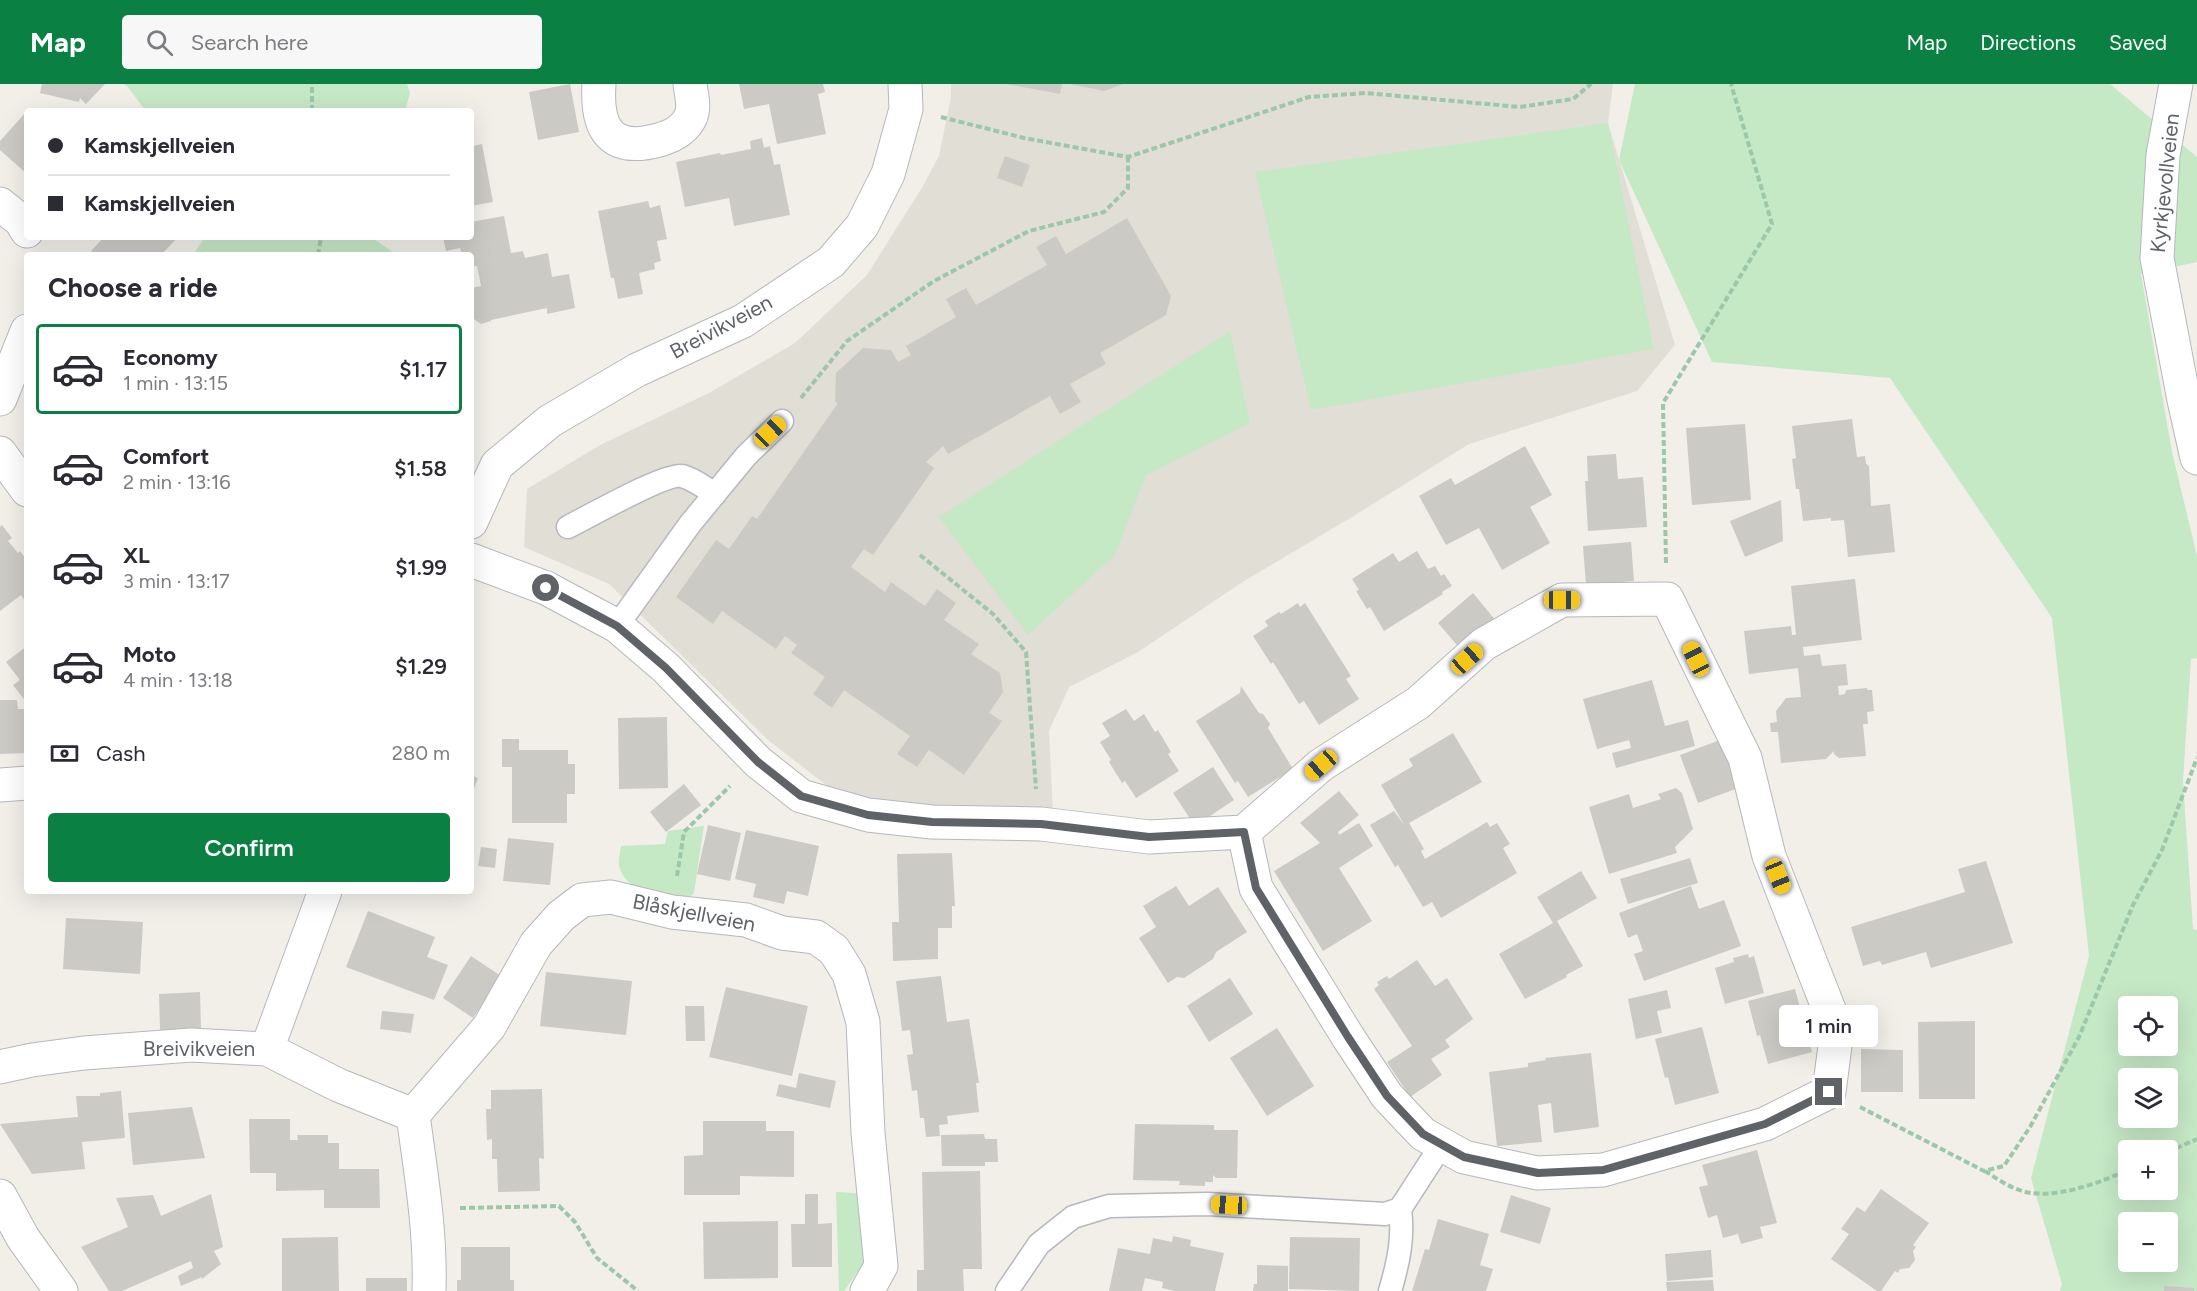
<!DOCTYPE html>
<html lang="en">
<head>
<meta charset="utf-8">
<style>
	:root { --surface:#fff; --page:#f7f7f7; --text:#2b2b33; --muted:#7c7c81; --line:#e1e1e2; --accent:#0b8043 }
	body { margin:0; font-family:Figtree,sans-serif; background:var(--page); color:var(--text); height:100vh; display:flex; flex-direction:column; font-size:22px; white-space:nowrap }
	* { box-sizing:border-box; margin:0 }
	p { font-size:20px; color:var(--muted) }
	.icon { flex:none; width:33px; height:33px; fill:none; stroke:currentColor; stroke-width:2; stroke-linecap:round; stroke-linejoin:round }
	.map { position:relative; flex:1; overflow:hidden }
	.details { position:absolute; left:24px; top:168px; width:450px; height:642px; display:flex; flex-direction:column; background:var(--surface); border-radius:6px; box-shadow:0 6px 24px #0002 }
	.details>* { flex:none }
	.guide { position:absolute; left:24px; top:24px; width:450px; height:132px; border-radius:6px; box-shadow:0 6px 24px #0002; display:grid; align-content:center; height:132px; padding:0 24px; background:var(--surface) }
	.fabs { position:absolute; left:2118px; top:912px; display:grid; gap:12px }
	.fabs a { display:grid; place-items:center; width:60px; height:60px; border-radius:6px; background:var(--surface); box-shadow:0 6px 24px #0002; font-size:30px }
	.end { position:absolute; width:27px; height:27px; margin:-14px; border:8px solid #5f6368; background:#fff; box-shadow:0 0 0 3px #fff }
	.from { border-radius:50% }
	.bubble { position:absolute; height:42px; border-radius:6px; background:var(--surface); box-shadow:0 6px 24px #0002; font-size:20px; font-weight:600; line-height:42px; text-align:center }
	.car { position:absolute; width:18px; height:36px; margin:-18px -9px; border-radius:8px; box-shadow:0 0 4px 2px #0007; background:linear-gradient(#f5c518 24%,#345 0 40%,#f5c518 0 76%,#345 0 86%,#f5c518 0) }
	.guide b { display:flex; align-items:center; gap:21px; height:57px; font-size:22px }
	.guide b+b { border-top:2px solid var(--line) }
	.guide i { width:15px; height:15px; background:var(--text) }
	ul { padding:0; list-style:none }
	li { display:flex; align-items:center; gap:18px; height:90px; margin:0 12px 9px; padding:0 12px; border:3px solid transparent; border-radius:6px }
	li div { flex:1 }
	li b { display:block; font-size:22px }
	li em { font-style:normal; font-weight:600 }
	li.current { border-color:var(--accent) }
	li>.icon { width:54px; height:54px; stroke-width:1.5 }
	h2 { padding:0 24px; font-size:27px; line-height:72px }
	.pay { display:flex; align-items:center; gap:15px; height:66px; padding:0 24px; font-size:22px }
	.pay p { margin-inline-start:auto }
	.button { display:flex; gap:12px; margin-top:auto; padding:12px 24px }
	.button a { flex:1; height:69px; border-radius:6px; background:var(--accent); color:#fff; font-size:24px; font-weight:600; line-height:69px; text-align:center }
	header { display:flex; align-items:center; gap:36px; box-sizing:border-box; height:84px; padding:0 30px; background:var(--accent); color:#fff }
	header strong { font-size:28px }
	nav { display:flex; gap:33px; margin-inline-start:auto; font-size:21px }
	.search { width:420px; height:54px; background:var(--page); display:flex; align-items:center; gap:15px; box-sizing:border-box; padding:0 21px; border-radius:6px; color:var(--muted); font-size:22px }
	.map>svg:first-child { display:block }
</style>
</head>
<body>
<header>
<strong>Map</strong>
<div class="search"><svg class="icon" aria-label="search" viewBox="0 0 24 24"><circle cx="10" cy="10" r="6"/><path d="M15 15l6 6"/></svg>Search here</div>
<nav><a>Map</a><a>Directions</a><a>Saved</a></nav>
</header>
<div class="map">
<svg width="2197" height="1207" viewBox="0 0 2197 1207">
	<rect width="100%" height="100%" fill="#f1efe8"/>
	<polygon fill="#e1ded6" points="951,0 1613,0 1608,39 1675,261 1637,307 1469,360 1357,430 1241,499 1138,568 1069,603 1049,647 1053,728 856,724 768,656 609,500 524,463 527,405 600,361 709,309 795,259 867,191 923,102 939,72 951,13"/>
	<g fill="#c5e8c5" fill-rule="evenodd">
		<polygon points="123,0 407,0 410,9 405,27 146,27 127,2"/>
		<path d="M 1635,0 L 2110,0 L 2197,73 L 2197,178 L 2141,190 L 2172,368 L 2197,472 L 2197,574 L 2191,575 L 2183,697 L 2193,845 L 2197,846 L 2197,1207 L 2060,1207 L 2062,1200 L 2031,1094 L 2089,872 L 2052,534 L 1890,294 L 1712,278 L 1619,76 ZM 2128,922 L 2168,922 L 2168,962 L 2128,962 ZM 2128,994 L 2168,994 L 2168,1034 L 2128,1034 ZM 2128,1066 L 2168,1066 L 2168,1106 L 2128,1106 ZM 2128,1138 L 2168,1138 L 2168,1178 L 2128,1178 Z"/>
		<polygon points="1608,39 1654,265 1311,326 1255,88"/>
		<polygon points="205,153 371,153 397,171 193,171"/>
		<polygon points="1230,247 1250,339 1146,391 1115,471 1028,551 939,433"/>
		<path d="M 704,742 L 694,809 L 685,816 C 662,811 629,810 620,785 C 617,779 620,769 621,762 L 665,760 L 668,747 Z"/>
		<polygon points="836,1108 872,1110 870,1170 844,1207 839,1207"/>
	</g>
	<g fill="#cccac5">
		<polygon points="42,0 105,0 86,20 80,14 79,18 40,9"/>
		<polygon points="570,0 579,48 538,56 529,8"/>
		<polygon points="739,0 823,0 825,8 818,10 826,50 777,60 769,20 744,25"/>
		<polygon points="1006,0 1062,0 1060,10"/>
		<polygon points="1070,0 1123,0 1104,7"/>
		<polygon points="27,27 27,90 0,66 0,57"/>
		<polygon points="762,54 764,64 770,62 774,81 780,80 790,131 734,142 729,114 685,123 676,78 720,69 721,71 751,65 750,57"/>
		<polygon points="472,57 473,62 482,60 493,118 471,122"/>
		<polygon points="1005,72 1030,81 1022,103 997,94"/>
		<polygon points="648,117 650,124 660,121 667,155 657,157 661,177 654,179 655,185 639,189 643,210 618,215 614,194 611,194 598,127"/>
		<polygon points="504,132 511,169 523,167 525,174 548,169 552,193 569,190 575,224 547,230 547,224 491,236 491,237 481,240 471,233 471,204 481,202 477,182 471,183 471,171 462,171 460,164 446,167 443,153 471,153 471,138"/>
		<polygon points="1127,134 1171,212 1166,231 1100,269 1106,280 1070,300 1081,318 1060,330 1050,312 948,370 943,362 926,378 934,384 873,471 864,465 851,483 885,508 891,498 925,522 937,505 956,519 944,536 979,560 971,570 1000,589 1003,608 989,629 1002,637 964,691 929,666 917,683 897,670 910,652 844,606 832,624 813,610 825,593 791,569 797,561 785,552 776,565 722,527 713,540 676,513 716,456 729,465 752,432 757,435 838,319 835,318 836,289 863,264 891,266 898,278 911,271 906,262 956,233 946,215 966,204 976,221 1047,181 1036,163 1056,152 1066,170"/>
		<polygon points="104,153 178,153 161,171 95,171 91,167"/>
		<polygon points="1852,335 1857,373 1865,372 1866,380 1869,382 1871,422 1890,420 1895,468 1848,473 1844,436 1831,437 1831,434 1803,437 1799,405 1796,405 1792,375 1796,374 1792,342"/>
		<polygon points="1745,340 1751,416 1692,421 1686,344"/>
		<polygon points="1525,362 1552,411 1530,423 1550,459 1502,486 1479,444 1446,461 1419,412 1451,394 1455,401"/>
		<polygon points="1616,370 1618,395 1643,393 1647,443 1588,447 1585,397 1588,397 1587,372"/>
		<polygon points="1781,416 1783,457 1745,473 1730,437"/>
		<polygon points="2,441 12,454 8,457 18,469 20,467 27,476 27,520 21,511 0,527 0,443"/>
		<polygon points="1631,458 1634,497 1586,501 1583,462"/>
		<polygon points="1417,467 1428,485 1435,482 1441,492 1444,490 1452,502 1442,508 1443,510 1384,547 1370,523 1367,525 1356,507 1359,506 1352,495 1393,469 1399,478"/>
		<polygon points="1855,495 1862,556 1803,563 1804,572 1820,570 1822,582 1846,580 1848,601 1838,602 1839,611 1845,610 1846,606 1867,604 1867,606 1872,606 1874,627 1867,628 1868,640 1863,640 1866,672 1839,674 1834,670 1834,667 1826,675 1781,679 1778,648 1771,648 1770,639 1777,638 1776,627 1786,614 1801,613 1798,584 1749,590 1744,547 1791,542 1792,551 1796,551 1791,502"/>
		<polygon points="1473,509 1497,538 1463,568 1438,539"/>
		<polygon points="1298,519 1300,523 1305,519 1351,592 1346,595 1359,615 1319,641 1304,617 1299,620 1273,578 1271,580 1253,552 1268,542 1265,537 1279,528 1281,530"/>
		<polygon points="27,562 27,619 13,601 20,596 6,578"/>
		<polygon points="1652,596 1665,642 1688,636 1695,662 1616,684 1612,669 1631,664 1629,656 1597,665 1583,615"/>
		<polygon points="1241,602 1259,629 1263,630 1270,640 1268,644 1293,685 1248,713 1238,697 1235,699 1196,637 1240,609"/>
		<polygon points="0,616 17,616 18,625 27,625 27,669 0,670"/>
		<polygon points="1126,625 1134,637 1144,630 1155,648 1158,646 1171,668 1168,670 1179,687 1136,714 1125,697 1122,699 1109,678 1111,676 1100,658 1110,652 1102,639"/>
		<polygon points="667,633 668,704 619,705 618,634"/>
		<polygon points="1453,649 1482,698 1409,739 1424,765 1421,767 1425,775 1487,738 1490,743 1497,739 1510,760 1503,764 1517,789 1441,834 1432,818 1423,823 1398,781 1395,783 1370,741 1394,727 1405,742 1381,701 1413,682 1409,675"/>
		<polygon points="502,655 519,655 519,666 568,666 568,680 575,680 575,710 567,710 567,739 512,739 512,683 502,683"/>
		<polygon points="1720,656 1738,704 1698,719 1680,671"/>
		<polygon points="1213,683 1234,716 1195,742 1173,709"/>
		<polygon points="471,691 478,694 471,713"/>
		<polygon points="684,700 701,721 666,748 650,728"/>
		<polygon points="1676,704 1682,709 1693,745 1675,763 1677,769 1609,790 1589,723 1629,710 1633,724 1661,715 1658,710"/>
		<polygon points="1339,707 1359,731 1338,748 1339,751 1359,739 1373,762 1339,784 1372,837 1323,867 1274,787 1320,759 1300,739"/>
		<polygon points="708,741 741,749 730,797 697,790"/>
		<polygon points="746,746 819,762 808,812 787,807 784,820 753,813 756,800 735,795"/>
		<polygon points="508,754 554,759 550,801 503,797"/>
		<polygon points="481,763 497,765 495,784 478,782"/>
		<polygon points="952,769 955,822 952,822 952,844 938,844 938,875 893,877 892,838 899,838 897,770"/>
		<polygon points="1690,774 1698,799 1628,820 1620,795"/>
		<polygon points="1986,777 2013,859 1931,884 1926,868 1882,881 1880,877 1863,882 1851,843 1965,808 1958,785"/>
		<polygon points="1581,787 1597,814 1557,837 1583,882 1566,891 1567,893 1525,915 1499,870 1553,839 1537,813"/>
		<polygon points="1176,802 1189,822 1218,803 1247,848 1216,868 1213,875 1184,894 1177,893 1168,899 1139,854 1156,843 1143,822"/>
		<polygon points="1691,802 1699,825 1724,816 1741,862 1644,897 1634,870 1643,867 1637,850 1628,854 1619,829"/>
		<polygon points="368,827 435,853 427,873 448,881 434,916 346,883"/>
		<polygon points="66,834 143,838 140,890 63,885"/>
		<polygon points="1748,870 1749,874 1754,872 1764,909 1725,920 1715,884 1734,878 1733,874"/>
		<polygon points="471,872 501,892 473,934 443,914"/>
		<polygon points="1417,876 1435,902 1447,894 1473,935 1445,956 1450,963 1431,975 1442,991 1410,1013 1387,978 1412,962 1374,905 1379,901 1377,898 1387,892 1389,895"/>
		<polygon points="546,888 632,897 626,951 540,942"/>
		<polygon points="941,892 947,938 969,935 979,999 976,999 979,1028 947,1032 948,1040 939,1041 940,1052 926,1053 924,1034 920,1034 917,1006 912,1007 907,971 913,970 910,946 902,947 896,897"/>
		<polygon points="1230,894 1253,930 1209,958 1187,922"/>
		<polygon points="726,903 808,922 792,992 709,973"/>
		<polygon points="1795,905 1812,968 1768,980 1760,951 1757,952 1748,917"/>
		<polygon points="1667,906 1671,924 1657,927 1662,949 1636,955 1628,915"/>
		<polygon points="200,908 201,944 160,946 159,910"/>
		<polygon points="685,922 704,922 705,957 686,957"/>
		<polygon points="382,927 414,930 411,949 380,945"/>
		<polygon points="1975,937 1975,1015 1919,1015 1918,938"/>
		<polygon points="1702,943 1719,1009 1675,1021 1668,993 1665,994 1655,955"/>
		<polygon points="1277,944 1314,1002 1267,1032 1230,974"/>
		<polygon points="1861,965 1903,966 1903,1008 1861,1008"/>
		<polygon points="1591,969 1599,1043 1554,1049 1551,1019 1538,1021 1542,1058 1497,1062 1489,988 1528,983 1528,979 1546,976 1545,974"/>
		<polygon points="799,989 836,997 830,1024 776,1012 779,1000 796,1004"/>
		<polygon points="542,1005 544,1075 539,1074 540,1107 498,1108 497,1075 492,1075 492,1055 487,1056 486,1025 491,1025 491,1006"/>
		<polygon points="121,1007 125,1054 82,1058 85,1085 32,1090 0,1040 78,1033 76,1012 100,1012 100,1009"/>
		<polygon points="192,1023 205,1074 133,1081 128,1029"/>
		<polygon points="249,1035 290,1035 290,1056 298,1056 297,1051 328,1051 328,1059 339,1059 339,1085 379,1085 380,1124 324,1124 324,1106 276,1107 276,1089 250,1089"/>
		<polygon points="703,1037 766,1037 766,1047 794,1047 794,1093 740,1092 740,1111 684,1111 684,1072 703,1071"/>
		<polygon points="1135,1040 1214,1041 1214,1046 1238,1046 1237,1094 1216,1094 1213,1091 1213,1098 1205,1098 1205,1102 1179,1101 1180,1097 1133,1096"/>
		<polygon points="984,1050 985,1055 997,1055 998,1078 985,1078 985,1082 942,1082 941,1051"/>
		<polygon points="1757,1066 1777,1139 1760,1143 1763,1154 1741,1160 1738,1150 1723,1154 1717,1131 1708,1134 1699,1103 1708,1101 1702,1081"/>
		<polygon points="980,1087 982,1185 963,1185 964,1207 917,1207 917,1186 924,1186 922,1088"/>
		<polygon points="1881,1105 1929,1139 1913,1161 1916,1163 1913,1167 1915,1176 1909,1184 1900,1185 1898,1189 1895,1187 1881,1207 1877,1207 1831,1175 1849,1150 1841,1145 1857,1123 1865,1128"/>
		<polygon points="211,1110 223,1163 214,1167 221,1180 202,1195 202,1193 181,1202 178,1192 193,1184 191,1177 122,1207 109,1207 81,1163 128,1143 116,1114 153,1111 161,1132"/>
		<polygon points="805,1110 818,1110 818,1140 832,1139 832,1183 792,1183 791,1140 805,1140"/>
		<polygon points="1511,1111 1551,1124 1540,1160 1500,1148"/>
		<polygon points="1438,1135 1489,1150 1480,1181 1493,1185 1486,1207 1412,1207 1425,1165 1429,1166"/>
		<polygon points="778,1137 778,1194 704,1195 703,1138"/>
		<polygon points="1173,1152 1191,1156 1190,1162 1224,1169 1215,1207 1175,1207 1162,1204 1163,1198 1145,1194 1142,1207 1109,1207 1118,1164 1150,1170 1153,1154 1172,1158"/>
		<polygon points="338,1153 339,1207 282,1207 282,1154"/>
		<polygon points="1290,1153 1360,1154 1359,1207 1289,1205"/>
		<polygon points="461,1163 510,1163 510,1196 514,1196 514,1207 457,1207 457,1196 461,1196"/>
		<polygon points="1711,1166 1713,1193 1667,1197 1665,1170"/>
		<polygon points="1257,1181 1288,1182 1288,1207 1253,1207 1254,1200 1257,1200"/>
		<rect x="366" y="1194" width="41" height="13"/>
		<polygon points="1713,1196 1714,1207 1667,1207 1666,1198"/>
		<polygon points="2164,1202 2194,1204 2194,1207 2164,1207"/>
	</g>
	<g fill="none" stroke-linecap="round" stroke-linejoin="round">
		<g stroke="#b5b8bc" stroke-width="25">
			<g id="lane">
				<path d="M 568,443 C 588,433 665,389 682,392 C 694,395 705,404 715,410"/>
				<polyline points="617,542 690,440 746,372 782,337"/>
				<polyline points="1007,1207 1039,1160 1073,1133 1109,1122 1207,1120 1385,1130 1400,1125 1442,1060"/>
				<path d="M 1390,1207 C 1398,1180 1404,1154 1400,1125"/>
			</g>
		</g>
		<g stroke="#b5b8bc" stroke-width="35">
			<g id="street">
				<path d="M 599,0 C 596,46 611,69 659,56 C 673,52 685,46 691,32 C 695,22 691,10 690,0"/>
				<polyline points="2176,0 2163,71 2157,174 2184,316 2197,374"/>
				<polyline points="0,120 21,137 27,147"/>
				<polyline points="0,315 27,247"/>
				<polyline points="0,369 27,406"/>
				<polyline points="471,438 497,381 550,337 637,286 743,237 831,178 862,142 888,90 906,25 905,0"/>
				<polyline points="471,476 546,504 617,542 666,584 758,678 801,712 868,731 932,738 1041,740 1149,753 1244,748 1321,681 1418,619 1484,560 1562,516 1667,515 1745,674 1769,772 1837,946 1829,1008 1765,1040 1603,1086 1537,1089 1464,1073 1423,1050 1387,1012 1348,953 1256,804 1244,748"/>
				<polyline points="0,701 27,699"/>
				<polyline points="267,965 325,807"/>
				<polyline points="0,983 32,976 84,969 191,961 267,965 338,1001 413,1031"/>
				<polyline points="413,1031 489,943 536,860 561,832 582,816 611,813 672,828 746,836 782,849 816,853 834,866 849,890 863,938 868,1049 881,1182 867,1207"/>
				<path d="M 413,1031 C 421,1090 431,1148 429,1207"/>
				<polyline points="0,1112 23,1154 61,1207"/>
			</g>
		</g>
		<g stroke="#9cc7a9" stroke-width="4" stroke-dasharray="6 3" stroke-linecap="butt">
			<polyline points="312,27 312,0"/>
			<polyline points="941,33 1024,54 1128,73 1309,13 1366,9 1520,23 1573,15 1591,0"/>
			<polyline points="318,171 321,153"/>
			<polyline points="801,314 847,257 934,197 1029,147 1104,128 1128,104 1128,73"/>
			<polyline points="920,471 993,530 1026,568 1036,705"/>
			<polyline points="1666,479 1663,319 1772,140 1731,0"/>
			<polyline points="677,792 684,748 730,702"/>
			<polyline points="1860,1023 1984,1087 2004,1082 2030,1043 2079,953 2133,821 2162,766 2197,674"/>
			<polyline points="2168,1068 2197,1055"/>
			<path d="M 1985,1087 C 1999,1096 2014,1107 2032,1109 C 2062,1113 2101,1098 2128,1086"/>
			<polyline points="460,1124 559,1122 575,1138 597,1174 638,1207"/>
		</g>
		<use href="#lane" stroke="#fff" stroke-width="22"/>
		<use href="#street" stroke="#fff" stroke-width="33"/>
	</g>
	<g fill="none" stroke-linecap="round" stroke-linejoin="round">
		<polyline stroke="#5f6368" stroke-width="8" points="546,504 617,542 666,584 758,678 801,712 868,731 932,738 1041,740 1149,753 1244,748 1256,804 1348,953 1387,1012 1423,1050 1464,1073 1538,1089 1603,1086 1765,1040 1829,1008"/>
	</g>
	<g text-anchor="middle" stroke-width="4.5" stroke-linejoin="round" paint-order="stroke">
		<g font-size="21" fill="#5f6368" stroke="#fff">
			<text transform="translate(2165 99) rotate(-84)" y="7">Kyrkjevollveien</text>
			<text transform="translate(721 243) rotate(-28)" y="7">Breivikveien</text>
			<text transform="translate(694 829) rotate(11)" y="7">Blåskjellveien</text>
			<text x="199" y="972">Breivikveien</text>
		</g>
	</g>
</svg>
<div class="fabs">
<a><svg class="icon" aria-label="locate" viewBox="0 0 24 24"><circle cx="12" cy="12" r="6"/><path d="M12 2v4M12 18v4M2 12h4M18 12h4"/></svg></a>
<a><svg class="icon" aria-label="layers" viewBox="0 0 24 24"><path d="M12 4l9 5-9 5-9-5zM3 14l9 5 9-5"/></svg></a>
<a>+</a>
<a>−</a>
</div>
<i class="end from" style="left:546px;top:504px"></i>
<i class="end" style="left:1829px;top:1008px"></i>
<div class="bubble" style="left:1779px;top:921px;width:99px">1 min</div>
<i class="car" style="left:770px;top:348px;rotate:46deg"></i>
<i class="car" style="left:1562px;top:516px;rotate:90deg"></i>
<i class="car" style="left:1467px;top:575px;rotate:48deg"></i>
<i class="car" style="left:1696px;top:575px;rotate:334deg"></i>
<i class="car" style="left:1321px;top:681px;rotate:229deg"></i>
<i class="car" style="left:1778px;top:792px;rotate:158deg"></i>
<i class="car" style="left:1229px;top:1121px;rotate:273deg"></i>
<div class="guide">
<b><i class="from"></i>Kamskjellveien</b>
<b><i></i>Kamskjellveien</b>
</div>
<section class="details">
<h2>Choose a ride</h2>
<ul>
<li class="current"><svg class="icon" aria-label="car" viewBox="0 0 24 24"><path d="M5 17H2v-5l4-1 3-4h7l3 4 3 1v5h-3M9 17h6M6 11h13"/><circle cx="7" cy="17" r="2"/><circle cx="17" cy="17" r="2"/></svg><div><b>Economy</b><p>1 min · 13:15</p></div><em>$1.17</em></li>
<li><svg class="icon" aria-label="car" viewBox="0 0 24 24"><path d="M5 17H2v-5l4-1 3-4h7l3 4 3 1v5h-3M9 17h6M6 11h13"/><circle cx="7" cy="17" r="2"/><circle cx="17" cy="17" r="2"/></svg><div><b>Comfort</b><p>2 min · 13:16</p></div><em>$1.58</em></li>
<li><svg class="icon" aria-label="car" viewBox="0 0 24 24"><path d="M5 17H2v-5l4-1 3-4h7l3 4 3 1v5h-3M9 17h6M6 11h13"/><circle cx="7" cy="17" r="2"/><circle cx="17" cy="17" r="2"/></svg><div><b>XL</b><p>3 min · 13:17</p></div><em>$1.99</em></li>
<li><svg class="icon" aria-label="car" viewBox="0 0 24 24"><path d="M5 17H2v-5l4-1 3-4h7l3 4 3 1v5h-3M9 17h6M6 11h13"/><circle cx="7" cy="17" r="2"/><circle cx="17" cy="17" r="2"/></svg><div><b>Moto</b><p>4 min · 13:18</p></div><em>$1.29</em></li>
</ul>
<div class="pay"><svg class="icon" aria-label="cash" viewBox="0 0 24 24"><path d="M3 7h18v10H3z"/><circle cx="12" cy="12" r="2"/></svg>Cash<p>280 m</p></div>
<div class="button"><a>Confirm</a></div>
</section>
</div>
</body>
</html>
